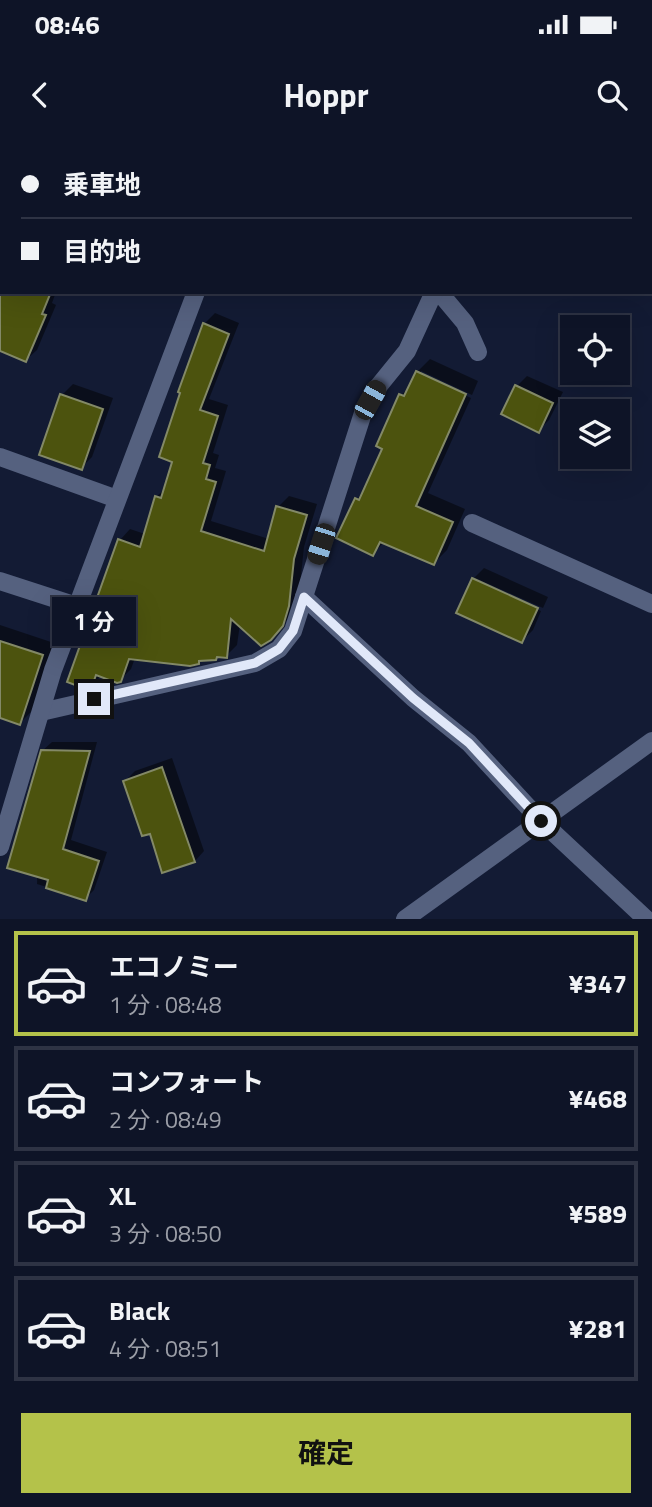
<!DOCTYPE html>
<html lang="ja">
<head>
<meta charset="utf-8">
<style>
	:root { --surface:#0e1427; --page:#171d2f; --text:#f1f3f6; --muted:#9b9ea7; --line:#2e3344; --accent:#b4c24a }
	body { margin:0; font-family:"Titillium Web","Noto Sans JP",sans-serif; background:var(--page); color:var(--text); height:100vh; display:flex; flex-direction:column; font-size:26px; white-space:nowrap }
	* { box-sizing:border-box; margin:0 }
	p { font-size:23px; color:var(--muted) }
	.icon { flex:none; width:38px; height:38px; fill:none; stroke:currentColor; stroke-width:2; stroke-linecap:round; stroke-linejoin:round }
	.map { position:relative; height:779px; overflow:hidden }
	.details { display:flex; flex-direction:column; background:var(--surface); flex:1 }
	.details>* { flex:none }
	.guide { position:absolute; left:0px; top:0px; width:653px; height:154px; box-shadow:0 7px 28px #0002,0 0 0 2px var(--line); display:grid; align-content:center; height:154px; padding:0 21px; background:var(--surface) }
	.buttons { position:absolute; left:560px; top:175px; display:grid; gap:14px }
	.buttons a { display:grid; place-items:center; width:70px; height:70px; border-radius:0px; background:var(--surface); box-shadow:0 7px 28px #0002,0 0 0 2px var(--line); font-size:35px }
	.end { position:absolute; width:32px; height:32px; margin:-16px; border:9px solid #e1e8f9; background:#111; box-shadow:0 0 0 4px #111 }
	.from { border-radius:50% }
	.bubble { position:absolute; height:49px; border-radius:0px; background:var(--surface); box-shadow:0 7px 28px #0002,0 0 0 2px var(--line); font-size:23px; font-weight:700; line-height:49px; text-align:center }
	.car { position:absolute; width:21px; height:42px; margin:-21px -10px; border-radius:9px; box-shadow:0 0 5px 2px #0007; background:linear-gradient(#222 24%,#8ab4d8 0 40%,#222 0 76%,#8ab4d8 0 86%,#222 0) }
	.guide b { display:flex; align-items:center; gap:24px; height:66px; font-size:26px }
	.guide b+b { border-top:2px solid var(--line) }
	.guide i { width:18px; height:18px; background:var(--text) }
	ul { padding:12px 0 0; list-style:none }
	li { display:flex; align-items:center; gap:21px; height:105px; margin:0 14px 10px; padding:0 7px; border:4px solid var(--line); border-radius:0px }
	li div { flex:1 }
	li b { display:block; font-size:26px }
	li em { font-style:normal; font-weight:700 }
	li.selected { border-color:var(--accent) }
	li>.icon { width:63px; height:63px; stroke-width:1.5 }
	.action { display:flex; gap:14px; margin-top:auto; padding:14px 21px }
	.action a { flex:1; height:80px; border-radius:0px; background:var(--accent); color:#111; font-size:28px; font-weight:700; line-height:80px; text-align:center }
	.status { display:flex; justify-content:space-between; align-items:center; height:49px; padding:0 35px; background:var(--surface); direction:ltr }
	.status svg { height:19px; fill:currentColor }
	header { display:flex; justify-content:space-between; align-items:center; height:91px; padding:0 21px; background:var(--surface); font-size:32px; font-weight:700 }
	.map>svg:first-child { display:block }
</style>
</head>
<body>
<div class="status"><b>08:46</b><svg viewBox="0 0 49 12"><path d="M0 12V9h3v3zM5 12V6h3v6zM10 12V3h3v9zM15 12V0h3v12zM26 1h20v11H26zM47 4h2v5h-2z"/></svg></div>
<header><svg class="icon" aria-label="back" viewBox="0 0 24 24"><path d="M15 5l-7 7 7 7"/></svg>Hoppr<svg class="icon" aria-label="search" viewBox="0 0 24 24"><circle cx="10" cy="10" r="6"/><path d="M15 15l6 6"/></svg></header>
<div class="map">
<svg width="652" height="779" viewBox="0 0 652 779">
	<rect width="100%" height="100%" fill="#131b34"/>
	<g fill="#0007">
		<polygon points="6,152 56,152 52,163 56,165 37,210 26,220 0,210 0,166"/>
		<polygon points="215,173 239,183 209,259 228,265 213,313 219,315 215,328 226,331 211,381 269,399 278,367 289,356 317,364 304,407 299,454 293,473 270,499 240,484 237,505 226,516 202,519 198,523 135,518 131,529 120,540 102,535 90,547 120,400 130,389 145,394 156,357 167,347 204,184"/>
		<polygon points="430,219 478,241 472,255 421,231 421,235 471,258 428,353 465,369 447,410 434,423 384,402 373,414 357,359 366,350 384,308 401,255 412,245 417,232"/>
		<polygon points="527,236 563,252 549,280 539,290 516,247"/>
		<polygon points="73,244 113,258 92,317 81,328 62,255"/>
		<polygon points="484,428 548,457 543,468 475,438 475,441 541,471 533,490 522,501 473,439"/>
		<polygon points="0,485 54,503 32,571 20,583 0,576"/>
		<polygon points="52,602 97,602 71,700 107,712 94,750 85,759 37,744 42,611"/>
		<polygon points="172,618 204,711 195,721 163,731 151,691 125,641 135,631"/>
	</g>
	<g fill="#4c530e" stroke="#838967" stroke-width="2">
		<polygon points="0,152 51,152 42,174 46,175 26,222 0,211"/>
		<polygon points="203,183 229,194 200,270 218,276 203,323 210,325 206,339 216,342 201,391 264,411 276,366 307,375 294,419 289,466 283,486 271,500 261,506 231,479 227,518 217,517 216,520 199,521 199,524 190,526 129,519 121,542 117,543 96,535 91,549 88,550 67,542 118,399 140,407 155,356 161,358 172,322 159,317 180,253 178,252"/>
		<polygon points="416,231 466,254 416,366 453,382 434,425 380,402 373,416 336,398 355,358 359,360 382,309 376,306 399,254 404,256"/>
		<polygon points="515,245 553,263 539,293 501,274"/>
		<polygon points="60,254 103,269 82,330 39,315"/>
		<polygon points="472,438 538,468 522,503 456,473"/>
		<polygon points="0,501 43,515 20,585 0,578"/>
		<polygon points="41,610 90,611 63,709 99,721 86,761 46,748 48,740 7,728"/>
		<polygon points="162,627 195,722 162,733 150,694 142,696 123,641"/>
	</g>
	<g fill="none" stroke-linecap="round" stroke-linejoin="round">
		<g stroke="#55617f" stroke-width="18">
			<polyline points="169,0 172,2"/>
			<polyline points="347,2 348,0"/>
			<polyline points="555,2 558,0"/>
			<polyline points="439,152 465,183 478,212"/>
			<polyline points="0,317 117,359"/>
			<polyline points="472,383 652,464"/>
			<polyline points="0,441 77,466"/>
			<polyline points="304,457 413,558 469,603 541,681 646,779"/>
			<polyline points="41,572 255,523 279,509 293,491 363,273 377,248 407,211 434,152"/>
			<polyline points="0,707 53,530 196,152"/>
			<polyline points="405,779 652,601"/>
		</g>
	</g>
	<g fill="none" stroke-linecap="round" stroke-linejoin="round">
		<polyline stroke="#e1e8f9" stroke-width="9" points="94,559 255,523 279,509 293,491 304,457 413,558 469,603 541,681"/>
	</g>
</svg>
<div class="buttons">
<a><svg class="icon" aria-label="locate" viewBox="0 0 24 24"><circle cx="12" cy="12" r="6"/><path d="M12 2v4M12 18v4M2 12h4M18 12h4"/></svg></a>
<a><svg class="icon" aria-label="layers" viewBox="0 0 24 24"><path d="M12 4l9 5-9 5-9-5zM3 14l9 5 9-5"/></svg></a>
</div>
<i class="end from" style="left:541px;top:681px"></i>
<i class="end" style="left:94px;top:559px"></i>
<div class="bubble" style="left:52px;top:457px;width:84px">1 分</div>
<i class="car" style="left:370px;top:260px;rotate:29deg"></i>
<i class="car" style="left:321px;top:404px;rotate:198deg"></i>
<div class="guide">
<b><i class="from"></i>乗車地</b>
<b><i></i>目的地</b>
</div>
</div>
<section class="details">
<ul>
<li class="selected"><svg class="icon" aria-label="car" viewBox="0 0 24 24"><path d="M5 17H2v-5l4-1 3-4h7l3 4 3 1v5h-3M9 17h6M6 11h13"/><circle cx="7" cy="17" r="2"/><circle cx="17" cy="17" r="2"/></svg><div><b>エコノミー</b><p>1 分 · 08:48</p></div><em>¥347</em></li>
<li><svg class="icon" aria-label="car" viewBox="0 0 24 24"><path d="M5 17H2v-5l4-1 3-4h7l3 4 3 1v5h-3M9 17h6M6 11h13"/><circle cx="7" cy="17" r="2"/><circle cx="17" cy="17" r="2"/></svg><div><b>コンフォート</b><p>2 分 · 08:49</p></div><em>¥468</em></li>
<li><svg class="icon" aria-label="car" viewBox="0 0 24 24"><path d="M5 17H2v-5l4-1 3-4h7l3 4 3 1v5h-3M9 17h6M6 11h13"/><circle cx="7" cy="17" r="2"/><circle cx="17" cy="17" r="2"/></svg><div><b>XL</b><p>3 分 · 08:50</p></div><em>¥589</em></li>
<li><svg class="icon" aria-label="car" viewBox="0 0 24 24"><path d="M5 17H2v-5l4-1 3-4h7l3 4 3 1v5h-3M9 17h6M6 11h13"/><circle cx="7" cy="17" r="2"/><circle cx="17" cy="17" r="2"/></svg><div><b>Black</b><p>4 分 · 08:51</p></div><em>¥281</em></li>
</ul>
<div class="action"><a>確定</a></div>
</section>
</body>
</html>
